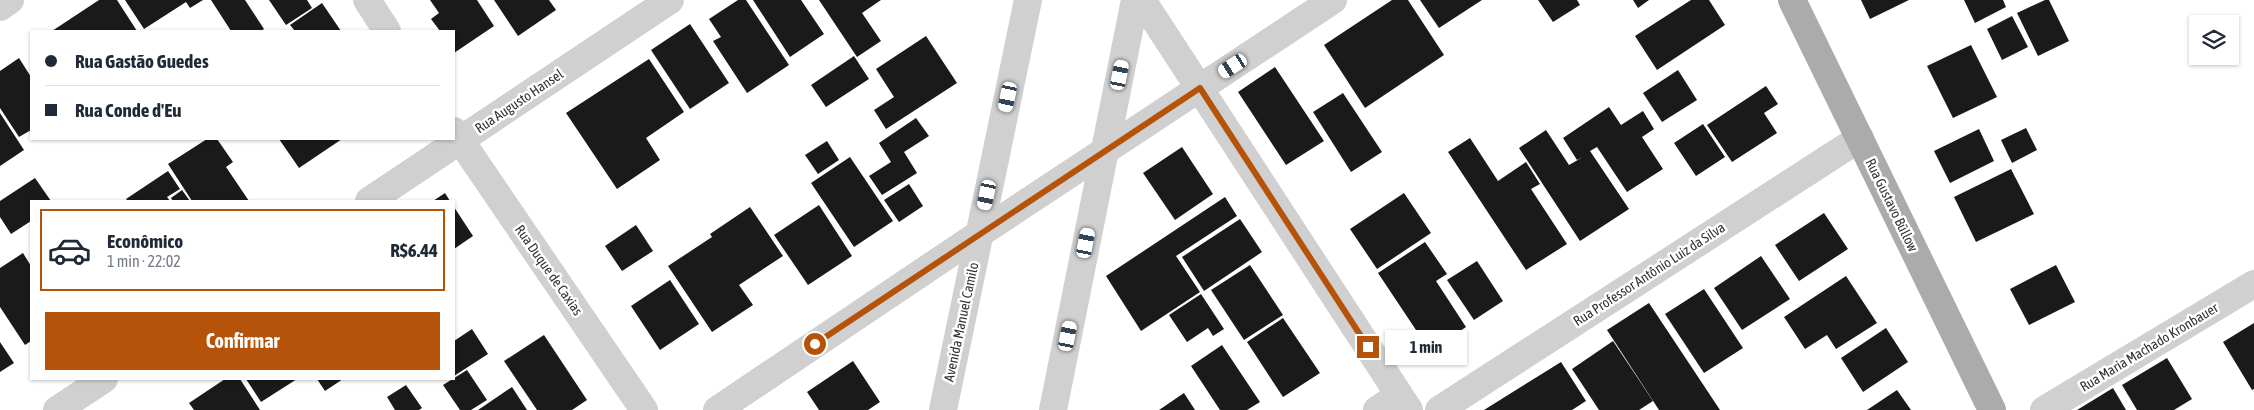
<!DOCTYPE html>
<html lang="pt">
<head>
<meta charset="utf-8">
<style>
	:root { --surface:#fff; --page:#f6f6f7; --text:#1f2937; --muted:#747a83; --line:#e0e1e3; --accent:#b45309 }
	body { margin:0; font-family:"Asap Condensed",sans-serif; background:var(--page); color:var(--text); height:100vh; display:flex; flex-direction:column; font-size:19px; white-space:nowrap }
	* { box-sizing:border-box; margin:0 }
	p { font-size:16px; color:var(--muted) }
	.icon { flex:none; width:28px; height:28px; fill:none; stroke:currentColor; stroke-width:2; stroke-linecap:round; stroke-linejoin:round }
	.map { position:relative; flex:1; overflow:hidden }
	.sheet { position:absolute; left:30px; top:200px; width:425px; height:180px; display:flex; flex-direction:column; background:var(--surface); border-radius:0px; box-shadow:0 1px 4px #0004 }
	.sheet>* { flex:none }
	.top-card { position:absolute; left:30px; top:30px; width:425px; height:110px; border-radius:0px; box-shadow:0 1px 4px #0004; display:grid; align-content:center; height:110px; padding:0 15px; background:var(--surface) }
	.tools { position:absolute; left:2189px; top:15px; display:grid; gap:10px }
	.tools a { display:grid; place-items:center; width:50px; height:50px; border-radius:0px; background:var(--surface); box-shadow:0 1px 4px #0004; font-size:25px }
	.end { position:absolute; width:22px; height:22px; margin:-11px; border:6px solid #b45309; background:#fff; box-shadow:0 0 0 2px #fff }
	.from { border-radius:50% }
	.bubble { position:absolute; height:35px; border-radius:0px; background:var(--surface); box-shadow:0 1px 4px #0004; font-size:16px; font-weight:700; line-height:35px; text-align:center }
	.car { position:absolute; width:15px; height:30px; margin:-15px -8px; border-radius:6px; box-shadow:0 0 4px 1px #0007; background:linear-gradient(#fff 24%,#345 0 40%,#fff 0 76%,#345 0 86%,#fff 0) }
	.top-card b { display:flex; align-items:center; gap:18px; height:48px; font-size:19px }
	.top-card b+b { border-top:1px solid var(--line) }
	.top-card i { width:12px; height:12px; background:var(--text) }
	ul { padding:9px 0 0; list-style:none }
	li { display:flex; align-items:center; gap:15px; height:82px; margin:0 10px 8px; padding:0 5px; border:2px solid transparent; border-radius:0px }
	li div { flex:1 }
	li b { display:block; font-size:19px }
	li em { font-style:normal; font-weight:700 }
	li.current { border-color:var(--accent) }
	li>.icon { width:45px; height:45px; stroke-width:1.5 }
	.button { display:flex; gap:10px; margin-top:auto; padding:10px 15px }
	.button a { flex:1; height:58px; border-radius:0px; background:var(--accent); color:#fff; font-size:20px; font-weight:700; line-height:58px; text-align:center }
	.map>svg:first-child { display:block }
</style>
</head>
<body>
<div class="map">
<svg width="2254" height="410" viewBox="0 0 2254 410">
	<rect width="100%" height="100%" fill="#fff"/>
	<g fill="#1a1a1a">
		<polygon points="99,0 117,0 137,31 52,31"/>
		<polygon points="125,0 203,0 190,8 186,2 144,29"/>
		<polygon points="211,0 245,0 264,29 261,31 231,31"/>
		<polygon points="269,0 307,0 312,8 286,25"/>
		<polygon points="430,0 477,0 494,26 454,53 454,31 440,31 431,19 439,13"/>
		<polygon points="494,0 549,0 556,10 518,36"/>
		<polygon points="738,0 746,0 789,65 747,93 713,41 721,37 709,19"/>
		<polygon points="753,0 801,0 824,34 790,57"/>
		<polygon points="819,0 881,0 862,13 881,41 857,57"/>
		<polygon points="1392,0 1408,0 1444,55 1365,108 1324,45"/>
		<polygon points="1420,0 1482,0 1439,28"/>
		<polygon points="1538,0 1577,0 1580,5 1553,22"/>
		<polygon points="1633,0 1649,0 1638,8"/>
		<polygon points="1691,0 1709,0 1725,25 1657,70 1635,36"/>
		<polygon points="1861,0 1909,0 1870,19"/>
		<polygon points="1964,0 2003,0 2006,7 1975,23"/>
		<polygon points="2045,0 2049,0 2069,41 2038,56 2017,13"/>
		<polygon points="322,3 341,31 295,31 290,25"/>
		<polygon points="2012,16 2028,47 2002,60 1987,29"/>
		<polygon points="690,24 729,83 690,109 651,50"/>
		<polygon points="926,36 957,83 886,129 874,110 894,97 876,69"/>
		<polygon points="1971,45 1997,97 1953,118 1927,66"/>
		<polygon points="854,56 869,79 826,107 811,85"/>
		<polygon points="19,58 31,77 31,130 19,137 0,108 0,71"/>
		<polygon points="649,59 684,112 646,138 660,160 617,189 566,113"/>
		<polygon points="1275,67 1324,141 1286,165 1238,92"/>
		<polygon points="1678,70 1697,100 1662,122 1643,93"/>
		<polygon points="1766,86 1778,104 1764,113 1777,133 1732,162 1707,125"/>
		<polygon points="1343,93 1382,152 1351,172 1313,112"/>
		<polygon points="1609,107 1621,125 1643,111 1654,129 1642,137 1663,169 1627,192 1597,147 1590,151 1629,209 1580,241 1519,148 1546,130 1569,165 1583,157 1577,160 1563,138"/>
		<polygon points="0,113 24,150 0,166"/>
		<polygon points="916,118 929,136 904,152 917,173 882,195 869,176 891,162 879,143"/>
		<polygon points="1703,124 1725,157 1696,176 1674,143"/>
		<polygon points="2026,128 2037,150 2012,163 2001,140"/>
		<polygon points="1979,129 1994,161 1950,183 1934,151"/>
		<polygon points="1470,138 1498,181 1526,162 1540,184 1531,189 1567,244 1526,270 1448,152"/>
		<polygon points="207,139 217,139 233,162 226,167 249,201 192,201 168,164"/>
		<polygon points="279,139 342,139 299,168"/>
		<polygon points="827,141 839,160 818,174 805,155"/>
		<polygon points="1182,147 1213,194 1175,220 1143,173"/>
		<polygon points="850,157 893,221 854,247 811,183"/>
		<polygon points="2011,169 2034,214 1976,242 1954,197"/>
		<polygon points="168,171 180,189 167,197 170,201 128,201 126,199"/>
		<polygon points="35,178 51,201 31,201 31,221 11,234 0,217 0,201"/>
		<polygon points="909,184 923,206 899,222 884,200"/>
		<polygon points="182,190 190,201 173,201 171,198"/>
		<polygon points="445,193 450,201 433,201"/>
		<polygon points="1404,193 1431,233 1377,269 1350,229"/>
		<polygon points="1225,197 1237,216 1176,256 1200,292 1141,331 1106,276"/>
		<polygon points="819,205 852,256 808,285 774,235"/>
		<polygon points="454,207 473,236 454,249"/>
		<polygon points="750,207 783,256 739,285 753,305 712,332 668,266 712,237 710,234"/>
		<polygon points="1824,213 1848,249 1799,281 1775,245"/>
		<polygon points="1240,219 1262,252 1204,291 1182,257"/>
		<polygon points="636,225 653,251 622,271 605,246"/>
		<polygon points="1425,242 1447,274 1436,281 1466,327 1430,351 1378,273"/>
		<polygon points="23,253 31,266 31,341 25,345 0,307 0,268"/>
		<polygon points="1761,256 1790,299 1742,330 1714,288"/>
		<polygon points="1477,261 1503,301 1474,320 1447,280"/>
		<polygon points="1250,265 1283,315 1244,340 1211,290"/>
		<polygon points="2056,265 2075,302 2029,325 2010,289"/>
		<polygon points="1846,276 1877,323 1836,349 1827,335 1805,349 1784,317"/>
		<polygon points="670,280 699,324 660,350 631,306"/>
		<polygon points="1704,289 1743,348 1704,373 1665,314"/>
		<polygon points="1201,294 1224,329 1213,336 1208,328 1187,342 1169,315"/>
		<polygon points="1649,303 1720,410 1659,410 1607,330"/>
		<polygon points="1283,318 1320,373 1283,397 1247,342"/>
		<polygon points="2254,323 2254,389 2252,390 2223,342"/>
		<polygon points="1886,328 1908,362 1863,392 1841,358"/>
		<polygon points="472,329 488,354 454,376 454,341"/>
		<polygon points="544,335 587,400 572,410 537,410 504,361"/>
		<polygon points="1613,341 1653,401 1639,410 1599,410 1572,369"/>
		<polygon points="0,342 14,363 0,372"/>
		<polygon points="1222,345 1260,402 1247,410 1220,410 1191,366"/>
		<polygon points="2167,358 2192,399 2174,410 2137,410 2122,385"/>
		<polygon points="853,361 880,402 868,410 819,410 807,392"/>
		<polygon points="1561,362 1586,401 1572,410 1484,410"/>
		<polygon points="467,370 487,400 471,410 460,410 443,385"/>
		<polygon points="225,379 240,379 260,410 194,410 189,403"/>
		<polygon points="246,379 297,379 261,402"/>
		<polygon points="317,379 343,379 325,391"/>
		<polygon points="406,385 422,408 419,410 395,410 387,397"/>
		<polygon points="512,387 527,410 478,410"/>
		<polygon points="2113,388 2126,410 2077,410"/>
		<polygon points="1897,390 1911,410 1867,410"/>
		<polygon points="1184,393 1195,410 1159,410"/>
	</g>
	<g fill="none" stroke-linecap="round" stroke-linejoin="round">
		<g stroke="#d0d0d0" stroke-width="28">
			<polyline points="367,0 387,31"/>
			<polyline points="1142,0 1409,410"/>
			<polyline points="0,7 10,0"/>
			<polyline points="454,131 644,410"/>
			<polyline points="369,201 670,0"/>
			<polyline points="57,410 104,379"/>
			<polyline points="717,410 979,234 1333,0"/>
			<polyline points="943,410 1028,0"/>
			<polyline points="1053,410 1135,0"/>
			<polyline points="1377,410 1399,395"/>
			<polyline points="1439,410 1860,138"/>
			<polyline points="2044,410 2254,284"/>
		</g>
		<polyline stroke="#ababab" stroke-width="28" points="1792,0 1992,410"/>
	</g>
	<g fill="none" stroke-linecap="round" stroke-linejoin="round">
		<polyline stroke="#b45309" stroke-width="6" points="815,344 1200,88 1368,347"/>
	</g>
	<g text-anchor="middle" stroke-width="5" stroke-linejoin="round" paint-order="stroke">
		<g font-size="14" fill="#333" stroke="#fff">
			<text transform="translate(519 101) rotate(-34)" y="5">Rua Augusto Hansel</text>
			<text transform="translate(1892 205) rotate(64)" y="5">Rua Gustavo Büllow</text>
			<text transform="translate(549 270) rotate(55)" y="5">Rua Duque de Caxias</text>
			<text transform="translate(1649 274) rotate(-33)" y="5">Rua Professor Antônio Luiz da Silva</text>
			<text transform="translate(961 322) rotate(-78)" y="5">Avenida Manuel Camilo</text>
			<text transform="translate(2149 347) rotate(-31)" y="5">Rua Maria Machado Kronbauer</text>
		</g>
	</g>
</svg>
<div class="tools">
<a><svg class="icon" aria-label="layers" viewBox="0 0 24 24"><path d="M12 4l9 5-9 5-9-5zM3 14l9 5 9-5"/></svg></a>
</div>
<i class="end from" style="left:815px;top:344px"></i>
<i class="end" style="left:1368px;top:347px"></i>
<div class="bubble" style="left:1385px;top:330px;width:82px">1 min</div>
<i class="car" style="left:1233px;top:66px;rotate:237deg"></i>
<i class="car" style="left:1120px;top:75px;rotate:11deg"></i>
<i class="car" style="left:1008px;top:97px;rotate:192deg"></i>
<i class="car" style="left:987px;top:195px;rotate:192deg"></i>
<i class="car" style="left:1086px;top:243px;rotate:11deg"></i>
<i class="car" style="left:1068px;top:336px;rotate:11deg"></i>
<div class="top-card">
<b><i class="from"></i>Rua Gastão Guedes</b>
<b><i></i>Rua Conde d'Eu</b>
</div>
<section class="sheet">
<ul>
<li class="current"><svg class="icon" aria-label="car" viewBox="0 0 24 24"><path d="M5 17H2v-5l4-1 3-4h7l3 4 3 1v5h-3M9 17h6M6 11h13"/><circle cx="7" cy="17" r="2"/><circle cx="17" cy="17" r="2"/></svg><div><b>Econômico</b><p>1 min · 22:02</p></div><em>R$6.44</em></li>
</ul>
<div class="button"><a>Confirmar</a></div>
</section>
</div>
</body>
</html>
